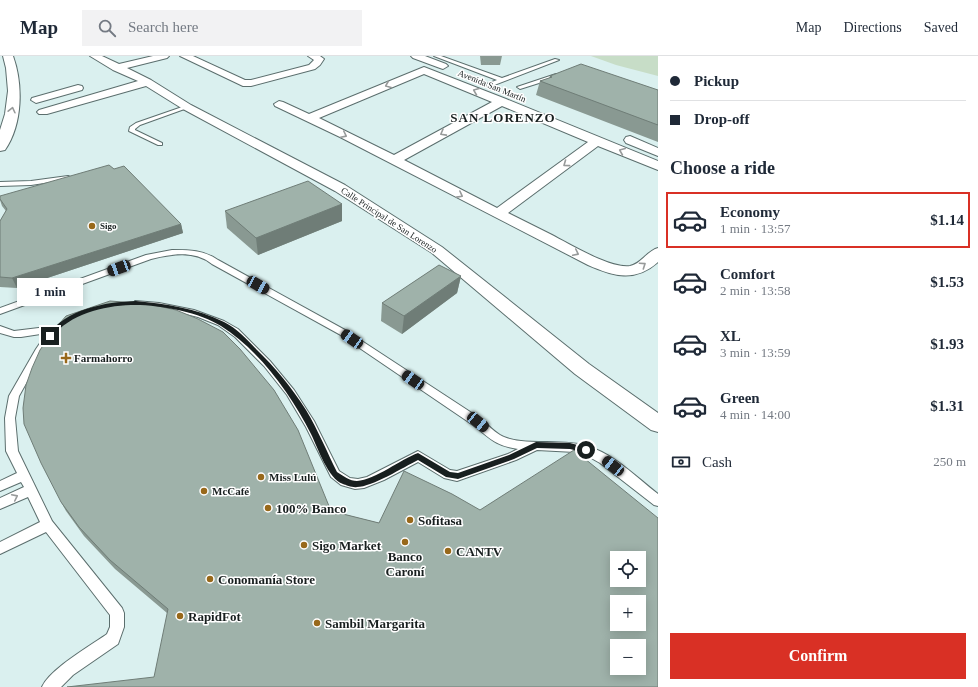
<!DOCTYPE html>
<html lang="en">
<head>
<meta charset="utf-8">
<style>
	:root { --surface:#fff; --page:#f2f2f3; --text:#1f2937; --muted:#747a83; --line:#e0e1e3; --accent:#d93025 }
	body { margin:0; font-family:"Times New Roman",serif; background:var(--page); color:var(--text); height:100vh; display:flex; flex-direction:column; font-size:15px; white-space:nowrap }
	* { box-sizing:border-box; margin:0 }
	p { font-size:13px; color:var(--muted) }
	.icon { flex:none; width:22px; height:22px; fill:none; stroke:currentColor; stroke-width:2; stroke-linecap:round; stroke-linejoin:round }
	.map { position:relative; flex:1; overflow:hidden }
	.panel { display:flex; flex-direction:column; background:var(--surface); width:320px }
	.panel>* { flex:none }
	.banner { display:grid; align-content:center; height:88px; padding:0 12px; background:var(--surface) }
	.buttons { position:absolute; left:610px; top:495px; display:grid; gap:8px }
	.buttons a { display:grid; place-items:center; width:36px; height:36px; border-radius:0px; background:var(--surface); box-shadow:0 2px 10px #0003; font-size:20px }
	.end { position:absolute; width:18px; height:18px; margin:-9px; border:5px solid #181f1f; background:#fff; box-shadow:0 0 0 2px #fff }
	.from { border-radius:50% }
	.bubble { position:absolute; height:28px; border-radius:0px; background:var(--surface); box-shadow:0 2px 10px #0003; font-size:13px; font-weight:700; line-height:28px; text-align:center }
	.car { position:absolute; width:12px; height:24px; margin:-12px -6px; border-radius:5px; box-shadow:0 0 3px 1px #0007; background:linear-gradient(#222 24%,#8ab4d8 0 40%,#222 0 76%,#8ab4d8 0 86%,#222 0) }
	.banner b { display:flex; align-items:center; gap:14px; height:38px; font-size:15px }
	.banner b+b { border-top:1px solid var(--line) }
	.banner i { width:10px; height:10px; background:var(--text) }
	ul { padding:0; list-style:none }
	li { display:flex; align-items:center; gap:12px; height:56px; margin:0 8px 6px; padding:0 4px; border:2px solid transparent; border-radius:0px }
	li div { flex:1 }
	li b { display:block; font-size:15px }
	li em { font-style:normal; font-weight:700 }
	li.current { border-color:var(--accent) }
	li>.icon { width:36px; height:36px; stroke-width:1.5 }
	h2 { padding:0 12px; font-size:18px; line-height:48px }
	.pay { display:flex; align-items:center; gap:10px; height:44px; padding:0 12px; font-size:15px }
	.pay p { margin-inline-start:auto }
	.button { display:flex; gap:8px; margin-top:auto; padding:8px 12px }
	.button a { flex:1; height:46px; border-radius:0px; background:var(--accent); color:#fff; font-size:16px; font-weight:700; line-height:46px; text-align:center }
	header { display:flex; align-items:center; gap:24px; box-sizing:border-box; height:56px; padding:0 20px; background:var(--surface); border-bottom:1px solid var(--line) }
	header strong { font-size:19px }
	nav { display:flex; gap:22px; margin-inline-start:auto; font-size:14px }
	.search { width:280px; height:36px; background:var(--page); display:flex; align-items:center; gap:10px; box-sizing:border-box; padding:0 14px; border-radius:0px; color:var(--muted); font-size:15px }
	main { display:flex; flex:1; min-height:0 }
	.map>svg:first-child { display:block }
</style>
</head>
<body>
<header>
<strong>Map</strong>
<div class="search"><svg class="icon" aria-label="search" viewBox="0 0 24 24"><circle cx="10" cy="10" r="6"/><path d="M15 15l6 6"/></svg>Search here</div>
<nav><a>Map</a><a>Directions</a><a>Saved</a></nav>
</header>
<main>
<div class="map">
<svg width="658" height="631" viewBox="0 0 658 631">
	<rect width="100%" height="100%" fill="#daf0ef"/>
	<polygon fill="#c7ddc7" points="591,0 658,0 658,20 616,9"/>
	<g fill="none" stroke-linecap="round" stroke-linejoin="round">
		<g stroke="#5b6e6d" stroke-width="2">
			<g id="service">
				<polygon points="434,0 441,0 502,22 555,3 559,4 489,31 487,30 487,28 497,24"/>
				<polygon points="556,18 559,20 558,21 520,33 517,31"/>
				<polygon points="185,50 190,51 140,69 135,73 135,74 162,87 162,89 158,89 129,75 130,71 136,67"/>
				<polygon points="68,120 70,121 70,123 31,129 0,130 0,126 31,125"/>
				<path d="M 172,194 C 189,194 204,194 218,204 L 345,274 L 481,363 C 487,368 493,375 500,379 C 520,391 562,382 587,390 C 614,398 636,421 658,438 L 658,450 L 654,449 L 600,407 L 584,398 L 575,396 L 537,394 L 516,404 L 457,425 L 444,422 L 418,406 L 384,424 L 364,432 L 355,433 L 341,429 L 331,421 L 306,371 L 287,339 L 264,310 L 235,281 L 218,269 L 198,261 L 170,254 L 135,249 L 134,247 L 135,245 L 159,247 L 194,254 L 224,265 L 238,273 L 270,305 L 294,334 L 314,365 L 339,415 L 350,422 L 358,423 L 367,421 L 418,395 L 450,414 L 457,415 L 508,398 L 518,393 C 495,390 490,382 473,369 L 339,278 L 212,208 C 194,194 172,198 151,203 L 0,258 L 0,252 L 146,199 Z"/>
				<path d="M 0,270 L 14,275 L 47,271 L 58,272 L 60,274 L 43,297 L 19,340 L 15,362 L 18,395 L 52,465 L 122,552 L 124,557 L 124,571 L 118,588 L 73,619 L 61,631 L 42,631 C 50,613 90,590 107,578 L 110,571 L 110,559 L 46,476 L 0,498 L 0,486 L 40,466 L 28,441 L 0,453 L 0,442 L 24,431 L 21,426 L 0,435 L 0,425 L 17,417 L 6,395 L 5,362 L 9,340 L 36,293 L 47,277 L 21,281 L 14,281 L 0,277 Z"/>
			</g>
		</g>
		<g stroke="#5b6e6d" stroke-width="2">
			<g id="minor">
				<polygon points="90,0 102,0 119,8 153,0 169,0 167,2 127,12 151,24 191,49 345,129 442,191 589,308 658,357 658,376 651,374 575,318 432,197 335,135 183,53 146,30 47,58 39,58 37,56 39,54 138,25 113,14"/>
				<polygon points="180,0 193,0 245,24 251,24 309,9 314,4 308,0 320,0 324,3 320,9 315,13 251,30 243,30"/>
				<polygon points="411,0 425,0 446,8 448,10 443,13 440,12 413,2"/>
				<path d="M 424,11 L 506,43 L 658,105 L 658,114 L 598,90 L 508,157 C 522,164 536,171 550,178 C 568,187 610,213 630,210 C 641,208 647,195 658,192 L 658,206 C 635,227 613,220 588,209 L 340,81 L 275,50 L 274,48 L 279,45 L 283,46 L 309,58 ZM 424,18 L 492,46 L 394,99 L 319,62 ZM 502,50 L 588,86 L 497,152 L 404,104 Z"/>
				<polygon points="78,29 82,30 83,32 82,34 36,47 31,44 32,42"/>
				<polygon points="630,80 658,92 658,100 626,87 624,84 626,81"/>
			</g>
		</g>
		<g stroke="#5b6e6d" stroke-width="2">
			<path id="primary" d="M 3,0 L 13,0 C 23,28 23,68 5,94 L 0,95 L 0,74 L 5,58 L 8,35 L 6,12 Z"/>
		</g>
		<use href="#service" fill="#fff" fill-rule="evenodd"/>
		<use href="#minor" fill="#fff" fill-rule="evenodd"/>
		<use href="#primary" fill="#fff" fill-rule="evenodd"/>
	</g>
	<g fill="#899992">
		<polygon points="480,0 502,0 500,9 481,9"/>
		<polygon points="550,20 658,34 658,86 536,39 540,25 549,22"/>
		<polygon points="0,140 181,168 183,177 17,232 0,231 0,165 6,155 2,150 0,144"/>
		<polygon points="342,148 342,165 258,199 227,172 225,155"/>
		<polygon points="461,220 457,237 402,278 381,265 382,247"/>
		<polygon points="61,446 331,455 379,467 480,454 658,462 167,557 115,513 84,480 66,455"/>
	</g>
	<g fill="#6f7d77">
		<polygon points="342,148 342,165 258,199 256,182"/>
		<polygon points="181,168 183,177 17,232 12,222"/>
		<polygon points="461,220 457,237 402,278 404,260"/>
	</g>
	<g fill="#9fb2aa" stroke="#6f7d77" fill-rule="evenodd">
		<polygon points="581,8 658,34 658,69 540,25 552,21 550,20"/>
		<polygon points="109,109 114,113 124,110 181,168 12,222 0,221 0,165 7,153 0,143 0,140"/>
		<polygon points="308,125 342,148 256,182 225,155"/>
		<polygon points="439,209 461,220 404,260 382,247"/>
		<path d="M 110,245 L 149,248 L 176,254 L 198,263 L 223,276 L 240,293 L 274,334 L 298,374 L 331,455 L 379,467 L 404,415 L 452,438 L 480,454 L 574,394 L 658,462 L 658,631 L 67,631 L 154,621 L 168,553 L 110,504 L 79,471 L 61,446 L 41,407 L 24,368 L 23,352 L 26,329 L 32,312 L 40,294 L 54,274 L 66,260 ZM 617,502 L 639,502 L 639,524 L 617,524 ZM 617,546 L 639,546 L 639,568 L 617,568 ZM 617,590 L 639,590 L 639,612 L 617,612 Z"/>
	</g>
	<defs><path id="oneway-chevron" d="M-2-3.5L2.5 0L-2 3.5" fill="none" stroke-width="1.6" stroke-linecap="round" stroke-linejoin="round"/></defs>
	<g stroke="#979a9a">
		<use href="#oneway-chevron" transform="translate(388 29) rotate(157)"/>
		<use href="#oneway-chevron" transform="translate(476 35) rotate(-158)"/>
		<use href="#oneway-chevron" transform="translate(12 54) rotate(-77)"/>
		<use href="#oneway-chevron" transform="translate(443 77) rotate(151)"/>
		<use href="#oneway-chevron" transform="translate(344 79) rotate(26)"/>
		<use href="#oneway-chevron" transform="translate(622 95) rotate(-157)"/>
		<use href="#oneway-chevron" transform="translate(566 108) rotate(144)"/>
		<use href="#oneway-chevron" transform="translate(460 139) rotate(28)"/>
		<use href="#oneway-chevron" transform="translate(576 197) rotate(26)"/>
		<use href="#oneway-chevron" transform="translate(643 209) rotate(-34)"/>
		<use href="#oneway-chevron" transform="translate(15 441) rotate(-26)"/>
	</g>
	<path fill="#181f1f" d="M 136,245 C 166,248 196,252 224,266 C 236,272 247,283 256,293 C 275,311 292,332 306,354 C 318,374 327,396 337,416 C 343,420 350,425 357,425 C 375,424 401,403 418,397 L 450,416 L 458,417 L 509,399 L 536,386 L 570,387 L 589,392 L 590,394 L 586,397 L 570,393 L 537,392 L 514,403 L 458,423 L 446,421 L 418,404 C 404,411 372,431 357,431 C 353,432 346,429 343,428 C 328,423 318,392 311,378 C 291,338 259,294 221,270 C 200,256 156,248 131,249 C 103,250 70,258 52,281 L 47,280 C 66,253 105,246 136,245 Z"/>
	<g fill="#98681a" stroke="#fff" stroke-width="1.5">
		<circle cx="92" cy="170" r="4"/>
		<path d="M64 296h4v4h4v4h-4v4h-4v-4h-4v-4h4z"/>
		<circle cx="261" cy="421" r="4"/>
		<circle cx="204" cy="435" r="4"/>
		<circle cx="268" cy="452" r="4"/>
		<circle cx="410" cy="464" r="4"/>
		<circle cx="405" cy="486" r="4"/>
		<circle cx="304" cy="489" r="4"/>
		<circle cx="448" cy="495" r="4"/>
		<circle cx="210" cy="523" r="4"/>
		<circle cx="180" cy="560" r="4"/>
		<circle cx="317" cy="567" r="4"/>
	</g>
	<g text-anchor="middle" stroke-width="3" stroke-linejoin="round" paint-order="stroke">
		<g font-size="9" fill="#181f1f" stroke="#fff">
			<text transform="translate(492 30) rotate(22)" y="3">Avenida San Martín</text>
			<text transform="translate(389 164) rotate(33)" y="3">Calle Principal de San Lorenzo</text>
		</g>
		<g font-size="9" font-weight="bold" fill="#181f1f" stroke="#fff" text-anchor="start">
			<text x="100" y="173">Sigo</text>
		</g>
		<g font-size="11" font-weight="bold" fill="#181f1f" stroke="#fff" text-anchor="start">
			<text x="74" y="306">Farmahorro</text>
			<text x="269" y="425">Miss Lulú</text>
			<text x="212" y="439">McCafé</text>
		</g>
		<g font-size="13" font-weight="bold" letter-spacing="1" fill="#181f1f" stroke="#fff">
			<text x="503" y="66">SAN LORENZO</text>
		</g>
		<g font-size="13" font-weight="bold" fill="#181f1f" stroke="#fff" text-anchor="start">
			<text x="276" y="457">100% Banco</text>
			<text x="418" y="469">Sofitasa</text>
			<text x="312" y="494">Sigo Market</text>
			<text x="456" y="500">CANTV</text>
			<text x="405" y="505" text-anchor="middle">Banco<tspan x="405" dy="15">Caroní</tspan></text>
			<text x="218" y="528">Conomanía Store</text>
			<text x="188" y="565">RapidFot</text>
			<text x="325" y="572">Sambil Margarita</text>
		</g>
	</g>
</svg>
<div class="buttons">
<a><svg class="icon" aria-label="locate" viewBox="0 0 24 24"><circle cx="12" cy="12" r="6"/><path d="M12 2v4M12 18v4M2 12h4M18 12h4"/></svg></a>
<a>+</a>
<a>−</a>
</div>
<i class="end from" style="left:586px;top:394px"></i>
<i class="end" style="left:50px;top:280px"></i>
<div class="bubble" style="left:17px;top:222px;width:66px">1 min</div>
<i class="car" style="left:119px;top:212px;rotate:250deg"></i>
<i class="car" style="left:258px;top:229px;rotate:119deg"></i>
<i class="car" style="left:352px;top:283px;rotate:304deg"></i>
<i class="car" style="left:413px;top:324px;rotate:304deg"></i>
<i class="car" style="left:478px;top:366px;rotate:129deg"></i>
<i class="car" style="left:613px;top:410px;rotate:308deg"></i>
</div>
<section class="panel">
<div class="banner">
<b><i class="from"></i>Pickup</b>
<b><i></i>Drop-off</b>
</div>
<h2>Choose a ride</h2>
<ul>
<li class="current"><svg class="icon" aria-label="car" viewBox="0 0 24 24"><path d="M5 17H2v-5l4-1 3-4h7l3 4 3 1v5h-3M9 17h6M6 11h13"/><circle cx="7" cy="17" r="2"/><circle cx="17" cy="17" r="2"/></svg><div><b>Economy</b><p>1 min · 13:57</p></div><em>$1.14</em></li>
<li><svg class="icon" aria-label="car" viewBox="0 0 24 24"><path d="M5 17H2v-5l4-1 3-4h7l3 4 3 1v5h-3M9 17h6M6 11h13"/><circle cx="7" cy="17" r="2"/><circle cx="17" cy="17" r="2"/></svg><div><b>Comfort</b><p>2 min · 13:58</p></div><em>$1.53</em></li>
<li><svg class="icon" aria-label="car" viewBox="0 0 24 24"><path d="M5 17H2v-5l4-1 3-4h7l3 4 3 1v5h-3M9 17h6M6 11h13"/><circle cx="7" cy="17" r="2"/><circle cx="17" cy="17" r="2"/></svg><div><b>XL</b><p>3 min · 13:59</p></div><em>$1.93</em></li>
<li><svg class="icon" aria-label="car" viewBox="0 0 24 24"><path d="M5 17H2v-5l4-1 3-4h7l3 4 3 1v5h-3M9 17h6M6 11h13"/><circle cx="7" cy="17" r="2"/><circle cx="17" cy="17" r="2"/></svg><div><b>Green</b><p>4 min · 14:00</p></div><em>$1.31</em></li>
</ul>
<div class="pay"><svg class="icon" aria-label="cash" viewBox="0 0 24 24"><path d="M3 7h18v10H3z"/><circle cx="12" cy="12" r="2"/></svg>Cash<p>250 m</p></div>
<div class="button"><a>Confirm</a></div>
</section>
</main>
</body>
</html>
